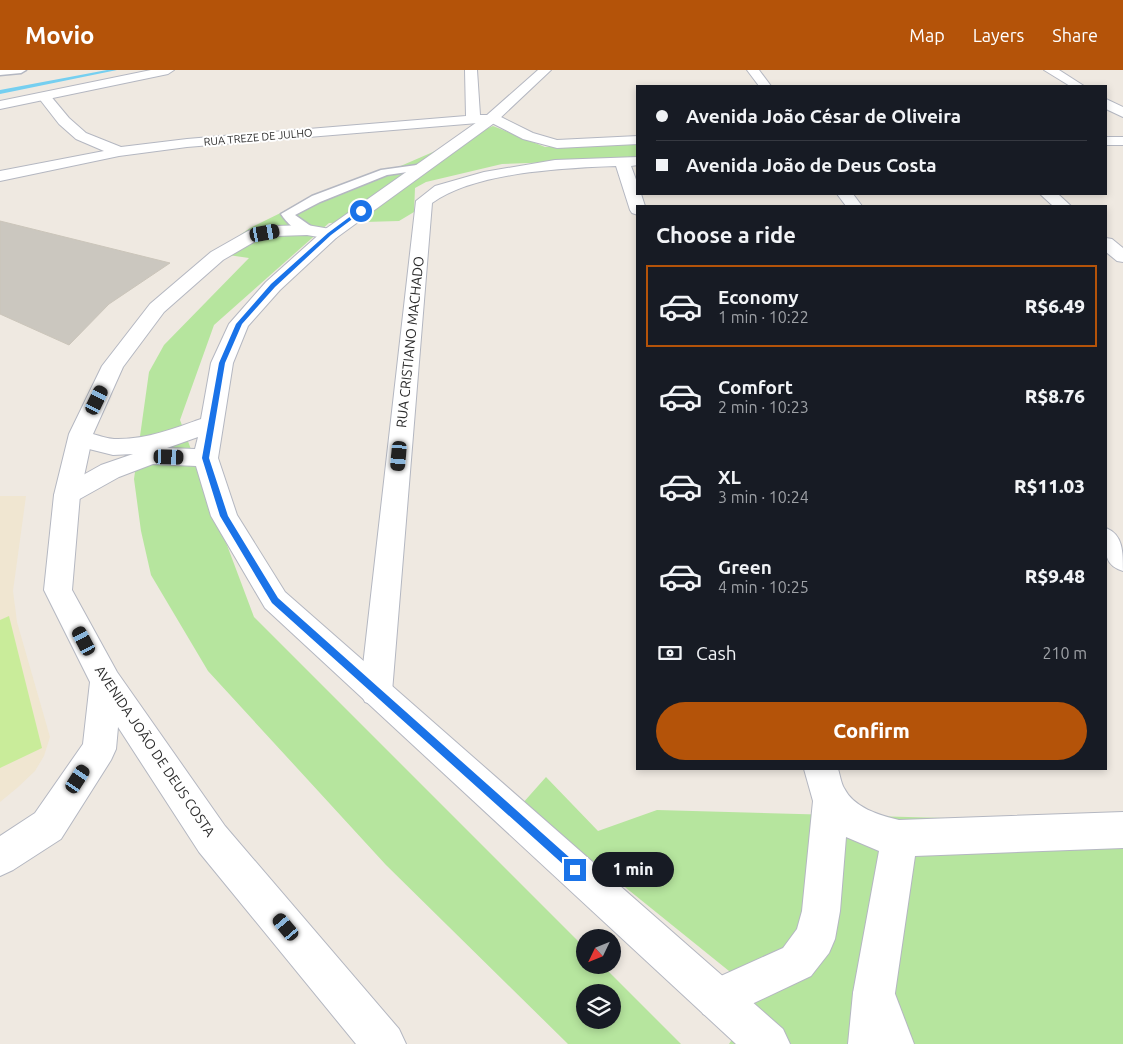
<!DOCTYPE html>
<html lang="en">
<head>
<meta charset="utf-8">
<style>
	:root { --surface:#171b24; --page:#20242c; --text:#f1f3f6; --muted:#9ea1a6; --line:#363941; --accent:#b45309 }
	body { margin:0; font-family:Ubuntu,sans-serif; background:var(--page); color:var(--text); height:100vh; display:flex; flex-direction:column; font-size:19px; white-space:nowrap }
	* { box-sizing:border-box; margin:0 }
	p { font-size:16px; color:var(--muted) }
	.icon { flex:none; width:28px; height:28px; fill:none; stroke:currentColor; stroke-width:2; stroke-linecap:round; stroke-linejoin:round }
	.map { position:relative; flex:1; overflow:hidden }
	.panel { position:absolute; left:636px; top:135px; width:471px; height:565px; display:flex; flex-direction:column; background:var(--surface); border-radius:0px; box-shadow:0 2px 8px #0003 }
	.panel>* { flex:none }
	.guide { position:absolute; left:636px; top:15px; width:471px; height:110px; border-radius:0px; box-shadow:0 2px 8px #0003; display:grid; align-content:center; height:110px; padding:0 20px; background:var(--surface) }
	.needle { width:32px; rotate:227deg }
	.tools { position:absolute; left:576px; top:859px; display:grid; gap:10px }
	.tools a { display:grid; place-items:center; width:45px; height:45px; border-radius:50%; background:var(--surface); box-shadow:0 2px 8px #0003; font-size:25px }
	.end { position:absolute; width:22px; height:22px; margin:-11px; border:6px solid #1a73e8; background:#fff; box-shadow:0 0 0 2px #fff }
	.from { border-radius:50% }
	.bubble { position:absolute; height:35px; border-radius:18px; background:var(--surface); box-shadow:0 2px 8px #0003; font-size:16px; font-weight:800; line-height:35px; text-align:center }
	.car { position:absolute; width:15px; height:30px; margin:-15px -8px; border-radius:6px; box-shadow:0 0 4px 1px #0007; background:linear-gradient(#222 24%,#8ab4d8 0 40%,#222 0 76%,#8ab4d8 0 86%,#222 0) }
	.guide b { display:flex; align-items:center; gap:18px; height:48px; font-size:19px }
	.guide b+b { border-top:1px solid var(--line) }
	.guide i { width:12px; height:12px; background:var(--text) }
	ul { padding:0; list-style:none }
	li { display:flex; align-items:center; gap:15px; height:82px; margin:0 10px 8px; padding:0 10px; border:2px solid transparent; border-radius:0px }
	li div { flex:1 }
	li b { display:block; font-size:19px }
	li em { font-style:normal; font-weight:800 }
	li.current { border-color:var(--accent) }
	li>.icon { width:45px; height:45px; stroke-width:1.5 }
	h2 { padding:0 20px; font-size:22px; line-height:60px }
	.pay { display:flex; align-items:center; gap:12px; height:55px; padding:0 20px; font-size:19px }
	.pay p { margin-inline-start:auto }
	.button { display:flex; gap:10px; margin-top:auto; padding:10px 20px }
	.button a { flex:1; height:58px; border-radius:30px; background:var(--accent); color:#fff; font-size:20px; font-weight:800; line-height:58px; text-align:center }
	header { display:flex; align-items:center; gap:30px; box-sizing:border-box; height:70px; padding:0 25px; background:var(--accent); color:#fff }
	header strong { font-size:24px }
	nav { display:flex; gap:28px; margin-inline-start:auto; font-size:18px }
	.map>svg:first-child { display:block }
</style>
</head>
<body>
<header>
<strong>Movio</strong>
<nav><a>Map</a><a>Layers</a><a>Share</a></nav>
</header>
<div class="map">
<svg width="1123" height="974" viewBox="0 0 1123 974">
	<rect width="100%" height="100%" fill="#efe9e1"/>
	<polygon fill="#f0e6d1" points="0,426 26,426 13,521 17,552 50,667 44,686 35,701 17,718 0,732"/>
	<g fill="#b6e59e" fill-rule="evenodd">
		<path d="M 493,56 L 545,77 L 637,74 L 637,89 L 502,94 L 426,112 L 415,118 L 414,142 L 399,151 L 329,153 L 214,255 L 180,350 L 254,547 L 585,878 L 585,895 L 602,895 L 681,974 L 568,974 L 386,795 L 208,601 L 151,505 L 141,461 L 134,409 L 149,302 L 164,275 L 249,188 L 214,183 L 250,158 L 307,130 L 396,98 ZM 585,922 L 612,922 L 612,950 L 585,950 Z"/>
		<polygon points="546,707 598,761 657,740 1123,753 1123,974 729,974 760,926 522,734"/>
	</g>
	<polygon fill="#c9ec9a" points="9,546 42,678 0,698 0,550"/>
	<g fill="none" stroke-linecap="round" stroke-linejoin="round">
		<polygon fill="#75cff0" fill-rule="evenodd" points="107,0 117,0 0,24 0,20"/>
	</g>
	<polygon fill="#cbc7bf" stroke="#cbc5ba" points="0,151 170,193 109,234 69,275 0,244"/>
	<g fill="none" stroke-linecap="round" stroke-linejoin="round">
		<g stroke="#b4b7c1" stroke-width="3">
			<g id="service">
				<polygon points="0,0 26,0 21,3 0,5"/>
				<path d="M 424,94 L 430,97 L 428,99 L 387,105 L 320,132 L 295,145 L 312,157 L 314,160 L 312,163 C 299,166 287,153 281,144 L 312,126 L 381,100 Z"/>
			</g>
		</g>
		<g stroke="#b4b7c1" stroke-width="2">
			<g id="minor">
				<polygon points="465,0 477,0 480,45 497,45 533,63 557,70 638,66 638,74 557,78 523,69 490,52 187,77 119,86 0,111 0,101 104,81 76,69 59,54 38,27 44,23 49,24 69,48 86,63 121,77 187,69 466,46"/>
				<polygon points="1044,0 1059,0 1084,16 1070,16"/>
				<polygon points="1106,29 1123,37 1123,47 1106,39"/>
				<path d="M 638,87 L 638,95 L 631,96 L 638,115 L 638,124 L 641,124 L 645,136 L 638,136 L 638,145 L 632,143 L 630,140 L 616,96 C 564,98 475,102 432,133 L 392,622 L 387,632 L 376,636 L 365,632 L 360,622 L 416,131 L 435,116 L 484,102 L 555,90 Z"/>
				<polygon points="307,155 336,160 339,164 336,168 330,169 307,165 276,166 259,169 223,190 164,242 123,297 93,364 80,425 72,520 117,602 225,756 399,959 406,974 356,974 199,782 118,657 116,679 111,690 61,769 13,800 0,806 0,766 35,743 83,674 90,612 44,520 54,425 69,364 102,296 150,234 211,182 248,161 276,156"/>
				<path d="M 804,699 L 838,699 C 840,705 841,713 844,718 C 854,738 879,745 899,750 L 1123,742 L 1123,778 L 915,786 L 895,923 L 892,974 L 848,974 L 853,923 L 879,781 L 846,767 L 840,841 L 835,869 L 829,883 L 811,906 L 718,950 L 703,944 L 697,929 L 703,914 L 783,878 L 797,859 L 802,841 L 813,731 Z"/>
			</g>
		</g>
		<g stroke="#b4b7c1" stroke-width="2">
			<rect id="tertiary" x="1106" y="67" width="17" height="8"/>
		</g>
		<g stroke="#b4b7c1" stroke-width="2">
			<g id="secondary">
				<polygon points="151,0 174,0 168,4 0,39 0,31"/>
				<path d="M 538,0 L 551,0 L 497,51 L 336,168 L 280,220 L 248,256 L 233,293 L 218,388 L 237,445 L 285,522 L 783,959 L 790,974 L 736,974 L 265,538 L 211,446 L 196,396 L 153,394 L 119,407 L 76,431 L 67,434 L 58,431 L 54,425 L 58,419 L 101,395 L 133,384 L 113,385 L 73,375 L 69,369 L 73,363 C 87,359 100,368 114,369 C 146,370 172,359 201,349 L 211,293 L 229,254 L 266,212 L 324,160 L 487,45 ZM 198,367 L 195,379 L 167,378 Z"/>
				<polygon points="747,0 759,0 771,16 759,16"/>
				<polygon points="837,124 853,124 862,136 846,136"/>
				<polygon points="1040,124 1058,124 1071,136 1053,136"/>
				<polygon points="1106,168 1112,169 1123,178 1123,192 1117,191 1106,182"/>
				<path d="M 1106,458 C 1123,465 1123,481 1123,501 C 1101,494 1106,478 1106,458 Z"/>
				<polygon points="874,902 889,908 914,974 870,974 853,923 859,908"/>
			</g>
		</g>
		<use href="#service" fill="#fff" fill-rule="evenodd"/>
		<use href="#minor" fill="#fff" fill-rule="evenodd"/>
		<use href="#tertiary" fill="#fff" fill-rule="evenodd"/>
		<use href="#secondary" fill="#fff" fill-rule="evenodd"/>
	</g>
	<polygon fill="#1a73e8" points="359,140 363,141 331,165 275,217 242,254 225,293 209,388 228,446 278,528 579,796 580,800 579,803 575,805 272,533 220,446 202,388 219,293 236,254 271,214 328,163"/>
	<g text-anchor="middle" stroke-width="4" stroke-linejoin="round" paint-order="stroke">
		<g font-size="11" fill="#2e2e2e" stroke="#fff">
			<text transform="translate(258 67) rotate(-5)" y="4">RUA TREZE DE JULHO</text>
		</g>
		<g font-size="14" fill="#2e2e2e" stroke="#fff">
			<text transform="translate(410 272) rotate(-84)" y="5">RUA CRISTIANO MACHADO</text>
			<text transform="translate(155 681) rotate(56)" y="5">AVENIDA JOÃO DE DEUS COSTA</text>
		</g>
	</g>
</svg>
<div class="tools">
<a><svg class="needle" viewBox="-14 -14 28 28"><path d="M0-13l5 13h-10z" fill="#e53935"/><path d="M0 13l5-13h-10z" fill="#9ea1a6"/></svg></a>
<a><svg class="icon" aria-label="layers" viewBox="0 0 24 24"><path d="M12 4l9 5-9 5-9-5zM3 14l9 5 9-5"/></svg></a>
</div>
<i class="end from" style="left:361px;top:141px"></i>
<i class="end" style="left:575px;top:800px"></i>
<div class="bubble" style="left:592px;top:782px;width:82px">1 min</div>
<i class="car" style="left:265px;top:163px;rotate:80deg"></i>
<i class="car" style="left:97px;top:330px;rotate:26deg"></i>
<i class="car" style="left:399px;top:386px;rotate:185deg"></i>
<i class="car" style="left:169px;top:387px;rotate:92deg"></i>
<i class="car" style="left:84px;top:571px;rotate:332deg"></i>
<i class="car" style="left:78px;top:709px;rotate:33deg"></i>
<i class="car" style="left:286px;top:857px;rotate:320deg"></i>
<div class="guide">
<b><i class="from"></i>Avenida João César de Oliveira</b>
<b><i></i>Avenida João de Deus Costa</b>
</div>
<section class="panel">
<h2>Choose a ride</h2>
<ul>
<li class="current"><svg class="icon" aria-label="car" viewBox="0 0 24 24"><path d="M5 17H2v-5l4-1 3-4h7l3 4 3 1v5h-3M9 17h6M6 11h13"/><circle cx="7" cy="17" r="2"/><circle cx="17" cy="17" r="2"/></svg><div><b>Economy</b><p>1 min · 10:22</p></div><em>R$6.49</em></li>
<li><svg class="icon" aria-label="car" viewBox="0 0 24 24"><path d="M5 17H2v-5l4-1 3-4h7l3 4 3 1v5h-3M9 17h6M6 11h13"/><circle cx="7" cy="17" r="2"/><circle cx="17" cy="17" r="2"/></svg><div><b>Comfort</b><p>2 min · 10:23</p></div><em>R$8.76</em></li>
<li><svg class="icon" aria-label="car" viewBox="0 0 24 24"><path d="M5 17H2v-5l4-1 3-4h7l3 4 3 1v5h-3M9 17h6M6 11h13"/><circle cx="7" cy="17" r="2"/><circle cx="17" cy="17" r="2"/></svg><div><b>XL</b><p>3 min · 10:24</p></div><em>R$11.03</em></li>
<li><svg class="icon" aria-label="car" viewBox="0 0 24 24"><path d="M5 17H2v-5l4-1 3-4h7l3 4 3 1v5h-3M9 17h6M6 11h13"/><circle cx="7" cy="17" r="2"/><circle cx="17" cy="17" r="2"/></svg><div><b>Green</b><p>4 min · 10:25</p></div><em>R$9.48</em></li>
</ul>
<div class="pay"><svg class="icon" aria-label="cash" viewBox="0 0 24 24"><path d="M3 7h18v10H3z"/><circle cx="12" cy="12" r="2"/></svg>Cash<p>210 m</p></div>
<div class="button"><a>Confirm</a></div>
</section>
</div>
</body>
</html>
